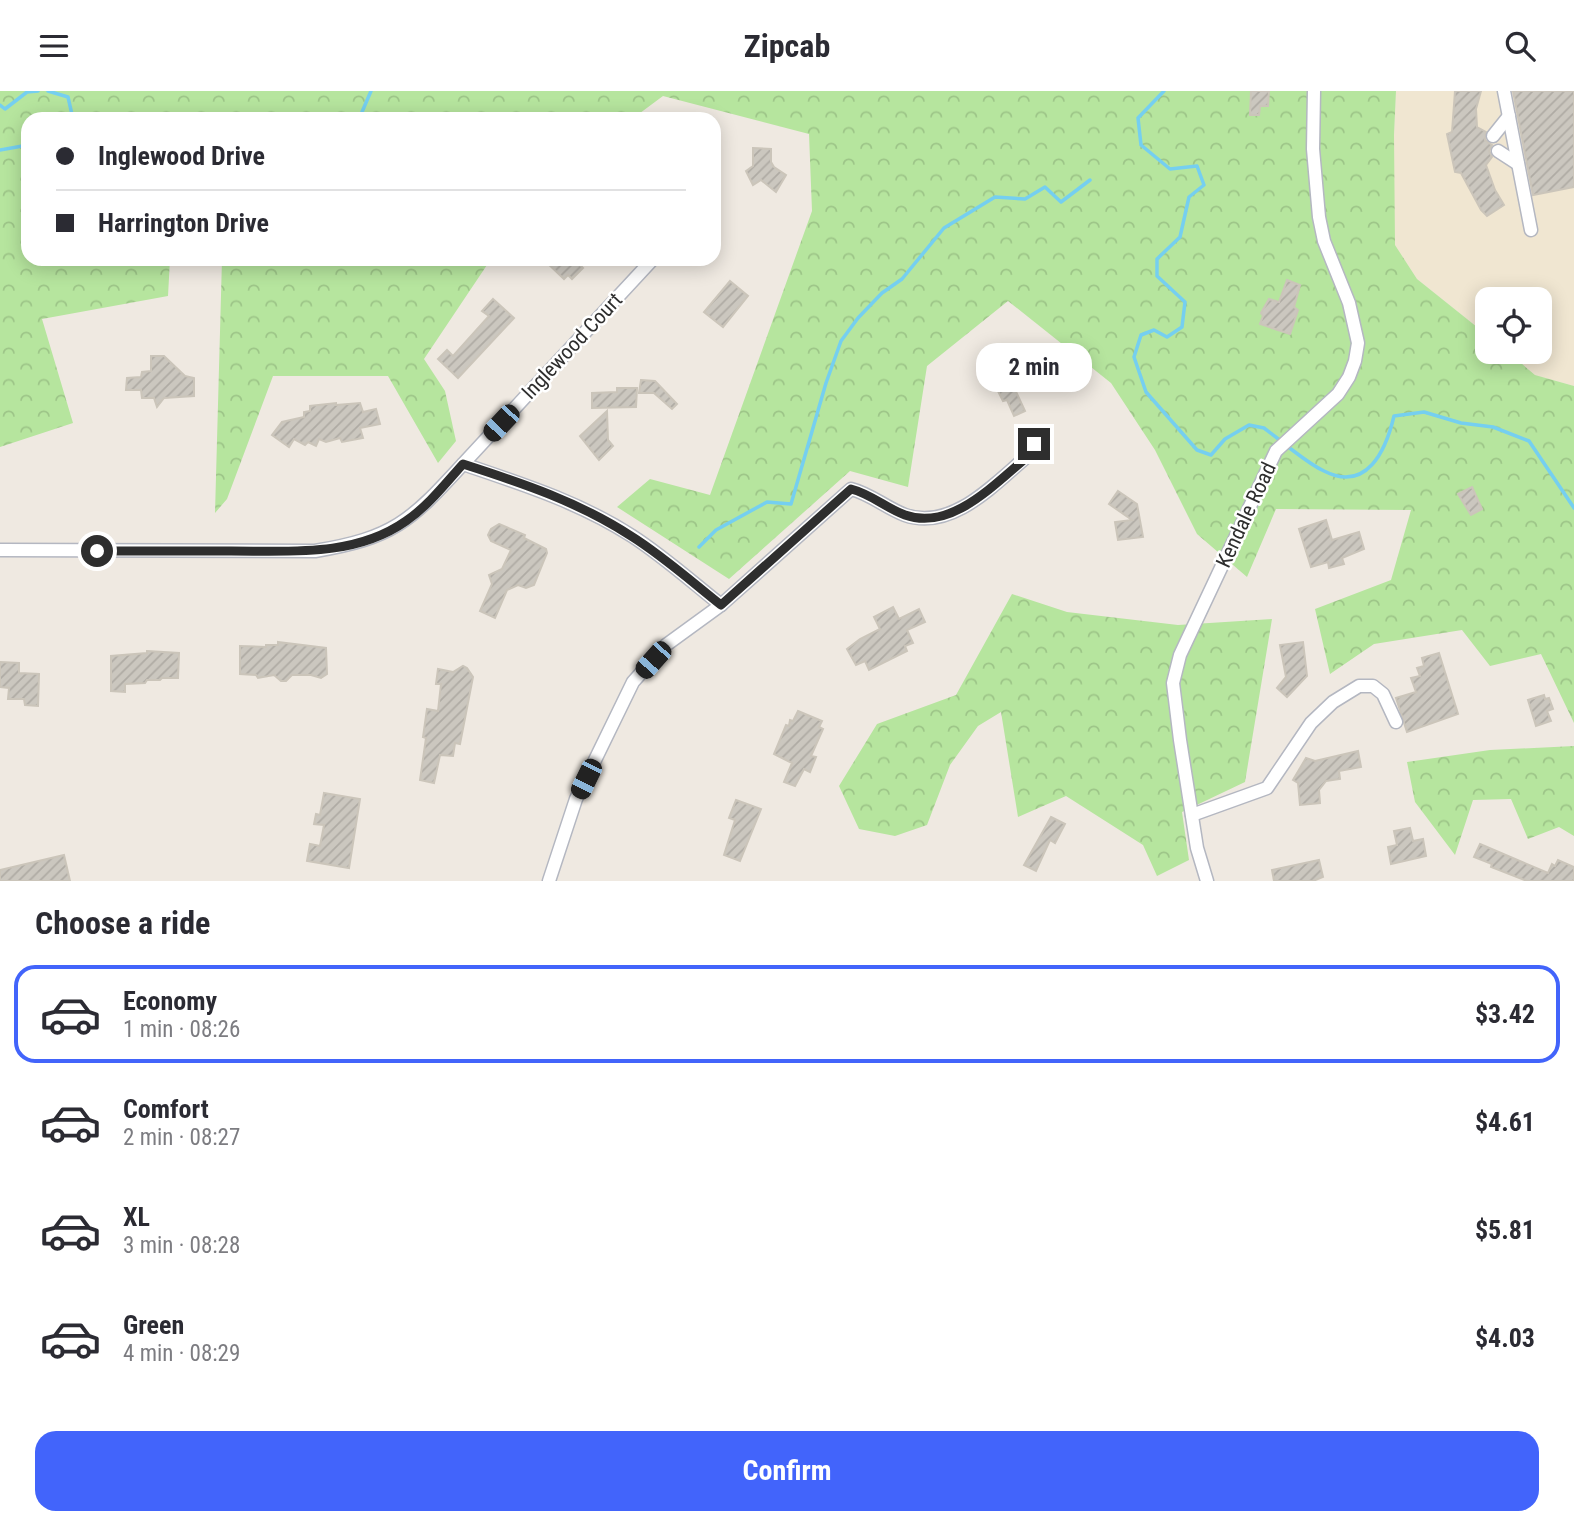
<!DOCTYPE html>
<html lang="en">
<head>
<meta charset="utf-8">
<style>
	:root { --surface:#fff; --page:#f7f7f7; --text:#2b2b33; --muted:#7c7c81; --line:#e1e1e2; --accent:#4264fb }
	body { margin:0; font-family:"Roboto Condensed",sans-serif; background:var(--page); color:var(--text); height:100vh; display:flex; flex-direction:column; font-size:26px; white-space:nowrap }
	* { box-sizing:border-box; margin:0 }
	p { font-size:23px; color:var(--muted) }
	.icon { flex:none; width:38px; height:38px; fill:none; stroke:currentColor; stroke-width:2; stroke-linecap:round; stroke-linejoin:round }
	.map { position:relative; height:790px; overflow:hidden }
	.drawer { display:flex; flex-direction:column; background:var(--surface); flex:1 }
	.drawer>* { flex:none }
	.hud { position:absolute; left:21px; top:21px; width:700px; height:154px; border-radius:21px; box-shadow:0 4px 18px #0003; display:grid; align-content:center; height:154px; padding:0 35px; background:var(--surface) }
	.tools { position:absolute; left:1475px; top:196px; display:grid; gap:14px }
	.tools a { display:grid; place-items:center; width:77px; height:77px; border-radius:14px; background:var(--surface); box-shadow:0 4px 18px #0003; font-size:35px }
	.end { position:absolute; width:32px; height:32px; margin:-16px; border:9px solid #2e2e2e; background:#fff; box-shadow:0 0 0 4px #fff }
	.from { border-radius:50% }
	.bubble { position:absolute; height:49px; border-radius:21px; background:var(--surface); box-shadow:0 4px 18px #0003; font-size:23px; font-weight:700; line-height:49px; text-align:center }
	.car { position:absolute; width:21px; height:42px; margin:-21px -10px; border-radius:9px; box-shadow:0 0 5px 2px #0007; background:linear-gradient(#222 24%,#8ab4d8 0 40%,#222 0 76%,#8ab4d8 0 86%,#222 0) }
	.hud b { display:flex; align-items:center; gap:24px; height:66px; font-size:26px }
	.hud b+b { border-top:2px solid var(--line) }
	.hud i { width:18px; height:18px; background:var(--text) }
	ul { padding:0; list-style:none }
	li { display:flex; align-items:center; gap:21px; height:98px; margin:0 14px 10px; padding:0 21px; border:4px solid transparent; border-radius:21px }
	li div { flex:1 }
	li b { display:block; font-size:26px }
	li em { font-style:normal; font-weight:700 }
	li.on { border-color:var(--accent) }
	li>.icon { width:63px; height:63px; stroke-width:1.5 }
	h2 { padding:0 35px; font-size:32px; line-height:84px }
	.button { display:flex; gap:14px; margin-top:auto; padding:14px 35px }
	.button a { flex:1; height:80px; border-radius:21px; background:var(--accent); color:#fff; font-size:28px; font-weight:700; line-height:80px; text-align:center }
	header { display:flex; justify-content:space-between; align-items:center; height:91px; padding:0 35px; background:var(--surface); font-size:32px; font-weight:700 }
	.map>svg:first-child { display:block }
</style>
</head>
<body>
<header><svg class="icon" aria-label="menu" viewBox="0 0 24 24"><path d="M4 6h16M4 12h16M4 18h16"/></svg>Zipcab<svg class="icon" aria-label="search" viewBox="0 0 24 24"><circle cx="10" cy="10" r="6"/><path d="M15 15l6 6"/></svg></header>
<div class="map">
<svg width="1574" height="790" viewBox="0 0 1574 790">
	<defs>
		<pattern id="forest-crowns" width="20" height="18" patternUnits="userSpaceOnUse" patternTransform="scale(1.75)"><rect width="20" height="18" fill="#b6e59e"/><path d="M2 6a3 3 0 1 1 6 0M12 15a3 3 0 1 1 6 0" fill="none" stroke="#9dc588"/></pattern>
		<pattern id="building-hatch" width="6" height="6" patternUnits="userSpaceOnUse" patternTransform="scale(1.75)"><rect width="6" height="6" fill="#cbc7bf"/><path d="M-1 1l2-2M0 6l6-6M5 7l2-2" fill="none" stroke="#afaba4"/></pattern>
	</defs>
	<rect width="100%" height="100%" fill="#efe9e1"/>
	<polygon fill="#f0e6d1" points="1396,0 1574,0 1574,295 1535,284 1508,261 1540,261 1540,208 1488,208 1487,244 1417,188 1394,153 1394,44"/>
	<g fill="url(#forest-crowns)">
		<polygon points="0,0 1396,0 1394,44 1395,154 1417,188 1487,244 1488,261 1508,261 1535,284 1574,295 1574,632 1541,563 1490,575 1462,539 1374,553 1330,583 1315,518 1391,489 1411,419 1276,418 1247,486 1197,443 1155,359 1111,292 1008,210 927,275 908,396 850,380 729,488 617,416 650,388 710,404 812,120 809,43 663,5 632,28 28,28 28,168 170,168 168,205 42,228 73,332 0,356"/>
		<polygon points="222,168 489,168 489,171 424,268 445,300 456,350 438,372 388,285 273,285 227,408 215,422"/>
		<polygon points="1012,503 1067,521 1178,534 1272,528 1245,691 1182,721 1189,769 1157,785 1143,754 1066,705 1018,726 1001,621 978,635 950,674 927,734 895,745 859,738 839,695 877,633 956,604"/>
		<polygon points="1574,655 1574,745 1559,736 1528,748 1511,708 1473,709 1455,764 1415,711 1407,671 1490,659"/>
	</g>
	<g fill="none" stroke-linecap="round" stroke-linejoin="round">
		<g stroke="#75cff0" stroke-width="3.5">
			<polyline points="48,0 68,6 73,28"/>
			<polyline points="1164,0 1138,27 1141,54 1170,78 1197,75 1204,94 1189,106 1180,146 1157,168 1157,185 1185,211 1182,236 1167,246 1154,239 1141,244 1134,266 1146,301 1197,359 1211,364 1225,348 1249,334 1264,337 1281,350"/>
			<polyline points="0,14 5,18 27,1 38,0"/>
			<polyline points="359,28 371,0"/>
			<polyline points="0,59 28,54"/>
			<path d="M 1287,355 C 1299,364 1311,374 1324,380 C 1367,402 1386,359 1394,325 L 1424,321 L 1461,332 L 1493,336 L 1529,350 L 1574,417"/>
			<polyline points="699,456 716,439 767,411 791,413 826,292 841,250 858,227 882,202 902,188 944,137 995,106 1025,108 1045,96 1061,111 1090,89"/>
		</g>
	</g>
	<g fill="url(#building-hatch)" stroke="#cbc5ba" stroke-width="2">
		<polygon points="1251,0 1269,0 1268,15 1260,15 1259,24 1250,24"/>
		<polygon points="1455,0 1481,0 1476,18 1477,36 1486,41 1485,49 1492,54 1489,60 1492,66 1486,74 1495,99 1504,114 1487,125 1481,119 1461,82 1455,81 1447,43 1452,41"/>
		<polygon points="1513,0 1574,0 1574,96 1533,104"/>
		<polygon points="753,57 771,58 771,71 774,76 786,84 776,101 761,89 753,94 746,80 753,75"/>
		<polygon points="543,168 584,168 579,173 583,177 572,188 568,184 564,188"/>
		<polygon points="1287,189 1300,194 1294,216 1298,219 1290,243 1260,233 1263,225 1261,222 1269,208 1279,211"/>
		<polygon points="730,190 748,205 723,236 704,221"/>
		<polygon points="493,208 514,227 458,287 438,268 447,259 453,265 489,225 482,220"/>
		<polygon points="151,265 164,265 185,285 194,287 194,305 164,307 157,316 154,307 142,307 141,299 126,299 127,287 141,286 142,281 151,280"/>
		<polygon points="1002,268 1007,281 1011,279 1015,288 1011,290 1025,320 1014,325 1007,309 1003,310 997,298 994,299 983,277"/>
		<polygon points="641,289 655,290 677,313 672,318 654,302 639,302"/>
		<polygon points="617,297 637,297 636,316 592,317 592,302 617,301"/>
		<polygon points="336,312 336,314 360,312 363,321 376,318 380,333 360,337 363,347 342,351 340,347 326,351 319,348 316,355 308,351 305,354 294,348 289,356 272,344 282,331 304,326 304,321 310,320 310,315"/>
		<polygon points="607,320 608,349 613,355 599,369 580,345"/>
		<polygon points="1472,396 1482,418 1471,424 1458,403"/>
		<polygon points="1118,400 1137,413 1143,446 1118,449 1115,431 1132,429 1109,413"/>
		<polygon points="1326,429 1332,449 1359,441 1364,458 1342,467 1344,473 1329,477 1328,471 1311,476 1299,438"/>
		<polygon points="499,433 525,444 524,447 546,458 547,462 534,494 526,497 518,494 507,499 495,527 480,520 492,493 489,484 502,478 511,459 491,450 488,444 491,438"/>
		<polygon points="893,516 899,528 919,518 925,531 907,539 913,552 905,555 907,560 869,579 865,570 856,574 847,558 860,548 880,538 874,526"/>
		<polygon points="278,551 326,557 327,583 321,587 311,584 292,584 286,590 281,590 274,584 258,587 256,584 240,583 240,555 266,556 266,554 278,554"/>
		<polygon points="1303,551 1307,585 1287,606 1277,597 1286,586 1280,554"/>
		<polygon points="147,560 179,562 178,587 162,587 160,589 147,589 145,592 125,593 125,601 111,600 111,565 147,562"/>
		<polygon points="1439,562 1458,623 1407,641 1396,607 1416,601 1411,587 1420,585 1417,577 1424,575 1422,567"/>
		<polygon points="0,571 19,572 19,582 39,583 38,615 25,614 24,608 8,608 9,597 0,596"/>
		<polygon points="463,575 467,577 473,586 460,653 455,652 453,665 440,664 434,692 420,689 426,647 423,646 427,618 438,620 441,593 436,593 438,578 453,581"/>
		<polygon points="1544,604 1545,608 1549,607 1553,618 1547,620 1551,630 1536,635 1528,609"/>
		<polygon points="798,620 822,630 819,636 823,638 811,665 816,666 810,681 804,678 795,695 784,691 792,672 774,663 786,634 789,635 790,629 793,630"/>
		<polygon points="1358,660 1361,676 1339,680 1340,688 1326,690 1319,699 1320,712 1300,714 1298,692 1293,689 1306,667 1315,670"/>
		<polygon points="324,702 360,708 349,777 307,770 310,753 320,755 324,734 314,733 316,723 320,724"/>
		<polygon points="736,709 761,718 740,770 724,764 735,729 729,727"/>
		<polygon points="1051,726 1065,733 1055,752 1050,749 1036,780 1024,774"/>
		<polygon points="1410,737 1413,750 1423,748 1426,765 1391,773 1388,756 1397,754 1394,740"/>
		<polygon points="1480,753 1548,782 1552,773 1555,775 1558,769 1574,776 1574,790 1527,790 1491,776 1492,773 1474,766"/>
		<polygon points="64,764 70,790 0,790 0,779"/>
		<polygon points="1319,769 1323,786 1313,790 1274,790 1272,779"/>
	</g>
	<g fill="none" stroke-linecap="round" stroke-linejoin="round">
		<g stroke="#b4b7c1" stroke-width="15">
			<g id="minor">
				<polyline points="1504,0 1531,139"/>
				<polyline points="1493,45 1509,25"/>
				<polyline points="1498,60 1518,73"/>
				<polyline points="463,373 653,168"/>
				<path d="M 0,459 L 315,460 C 393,447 410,431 463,373 C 522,393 579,411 632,445 C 663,465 692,491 721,514"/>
				<polyline points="1192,724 1267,697 1311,632 1333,611 1359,595 1373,595 1383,603 1396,631"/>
				<path d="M 549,790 L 576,708 L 633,591 L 666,554 L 721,514 L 851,398 C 871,403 886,417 905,424 C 953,441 997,390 1030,363 L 1033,353"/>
				<polyline points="1207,790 1197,757 1180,649 1173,592 1180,564 1276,360 1338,303 1349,286 1355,270 1358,252 1349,212 1324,150 1319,126 1313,58 1314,0"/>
			</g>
		</g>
		<use href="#minor" stroke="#fff" stroke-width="12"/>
	</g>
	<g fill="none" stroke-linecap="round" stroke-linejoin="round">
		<path stroke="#2e2e2e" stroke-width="9" d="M 97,460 C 141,460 186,460 231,460 C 290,460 355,466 406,430 C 428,415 445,393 463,373 C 522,392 579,411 631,445 C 663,465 692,491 721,514 L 851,398 C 871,403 886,417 905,424 C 953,441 997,390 1031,363 L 1034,353"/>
	</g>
	<g text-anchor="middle" stroke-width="5" stroke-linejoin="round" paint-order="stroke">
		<g font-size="21" fill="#2e2e2e" stroke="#fff">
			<text transform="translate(572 255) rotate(-47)" y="7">Inglewood Court</text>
			<text transform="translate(1246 424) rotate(-65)" y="7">Kendale Road</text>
		</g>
	</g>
</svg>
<div class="tools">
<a><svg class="icon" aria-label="locate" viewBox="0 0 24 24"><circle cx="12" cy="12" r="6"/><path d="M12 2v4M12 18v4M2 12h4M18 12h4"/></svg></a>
</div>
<i class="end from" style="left:97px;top:460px"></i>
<i class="end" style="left:1034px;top:353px"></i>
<div class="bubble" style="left:976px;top:252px;width:116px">2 min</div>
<i class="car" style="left:501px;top:332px;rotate:223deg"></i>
<i class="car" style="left:653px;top:569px;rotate:222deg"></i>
<i class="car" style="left:586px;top:688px;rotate:206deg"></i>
<div class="hud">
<b><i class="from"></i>Inglewood Drive</b>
<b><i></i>Harrington Drive</b>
</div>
</div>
<section class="drawer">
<h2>Choose a ride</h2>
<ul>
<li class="on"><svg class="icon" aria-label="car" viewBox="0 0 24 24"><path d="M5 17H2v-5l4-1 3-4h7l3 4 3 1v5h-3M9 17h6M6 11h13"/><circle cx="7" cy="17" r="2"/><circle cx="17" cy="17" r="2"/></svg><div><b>Economy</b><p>1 min · 08:26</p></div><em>$3.42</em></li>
<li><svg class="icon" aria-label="car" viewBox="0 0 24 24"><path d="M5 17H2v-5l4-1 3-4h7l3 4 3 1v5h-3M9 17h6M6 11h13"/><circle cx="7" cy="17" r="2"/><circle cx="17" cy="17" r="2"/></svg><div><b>Comfort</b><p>2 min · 08:27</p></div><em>$4.61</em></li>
<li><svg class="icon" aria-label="car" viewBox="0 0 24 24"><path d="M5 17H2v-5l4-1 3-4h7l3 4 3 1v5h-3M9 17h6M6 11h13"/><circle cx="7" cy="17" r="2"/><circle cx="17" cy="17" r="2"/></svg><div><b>XL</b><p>3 min · 08:28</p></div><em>$5.81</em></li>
<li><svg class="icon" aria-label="car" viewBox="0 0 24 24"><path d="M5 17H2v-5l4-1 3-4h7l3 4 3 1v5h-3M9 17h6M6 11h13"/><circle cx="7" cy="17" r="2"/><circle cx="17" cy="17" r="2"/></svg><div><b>Green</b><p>4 min · 08:29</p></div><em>$4.03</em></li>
</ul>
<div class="button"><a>Confirm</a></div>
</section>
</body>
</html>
